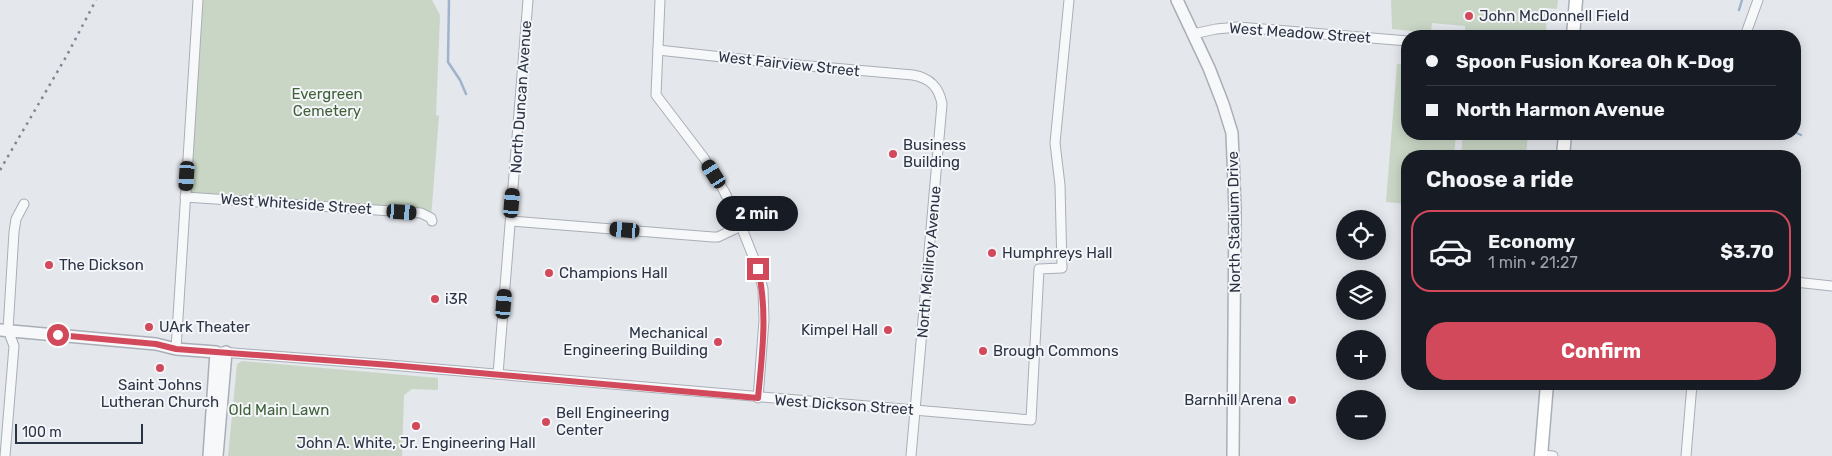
<!DOCTYPE html>
<html lang="en">
<head>
<meta charset="utf-8">
<style>
	:root { --surface:#171b24; --page:#242831; --text:#f1f3f6; --muted:#9ea1a6; --line:#363941; --accent:#d1495b }
	body { margin:0; font-family:Rubik,sans-serif; background:var(--page); color:var(--text); height:100vh; display:flex; flex-direction:column; font-size:19px; white-space:nowrap }
	* { box-sizing:border-box; margin:0 }
	p { font-size:16px; color:var(--muted) }
	.icon { flex:none; width:28px; height:28px; fill:none; stroke:currentColor; stroke-width:2; stroke-linecap:round; stroke-linejoin:round }
	.map { position:relative; flex:1; overflow:hidden }
	.side { position:absolute; left:1401px; top:150px; width:400px; height:240px; display:flex; flex-direction:column; background:var(--surface); border-radius:20px; box-shadow:0 2px 12px #0003 }
	.side>* { flex:none }
	.hud { position:absolute; left:1401px; top:30px; width:400px; height:110px; border-radius:20px; box-shadow:0 2px 12px #0003; display:grid; align-content:center; height:110px; padding:0 25px; background:var(--surface) }
	.fabs { position:absolute; left:1336px; top:210px; display:grid; gap:10px }
	.fabs a { display:grid; place-items:center; width:50px; height:50px; border-radius:50%; background:var(--surface); box-shadow:0 2px 12px #0003; font-size:25px }
	.scale { position:absolute; left:15px; bottom:12px; width:128px; box-sizing:border-box; padding-left:5px; border:2px solid #2b3445; border-top:0; font-size:14px; line-height:18px; white-space:nowrap; color:#2b3445; -webkit-text-stroke:4px #f4f6f9; paint-order:stroke }
	.end { position:absolute; width:22px; height:22px; margin:-11px; border:6px solid #d1495b; background:#fff; box-shadow:0 0 0 2px #fff }
	.from { border-radius:50% }
	.bubble { position:absolute; height:35px; border-radius:18px; background:var(--surface); box-shadow:0 2px 12px #0003; font-size:16px; font-weight:700; line-height:35px; text-align:center }
	.car { position:absolute; width:15px; height:30px; margin:-15px -8px; border-radius:6px; box-shadow:0 0 4px 1px #0007; background:linear-gradient(#222 24%,#8ab4d8 0 40%,#222 0 76%,#8ab4d8 0 86%,#222 0) }
	.hud b { display:flex; align-items:center; gap:18px; height:48px; font-size:19px }
	.hud b+b { border-top:1px solid var(--line) }
	.hud i { width:12px; height:12px; background:var(--text) }
	ul { padding:0; list-style:none }
	li { display:flex; align-items:center; gap:15px; height:82px; margin:0 10px 8px; padding:0 15px; border:2px solid transparent; border-radius:20px }
	li div { flex:1 }
	li b { display:block; font-size:19px }
	li em { font-style:normal; font-weight:700 }
	li.on { border-color:var(--accent) }
	li>.icon { width:45px; height:45px; stroke-width:1.5 }
	h2 { padding:0 25px; font-size:22px; line-height:60px }
	.button { display:flex; gap:10px; margin-top:auto; padding:10px 25px }
	.button a { flex:1; height:58px; border-radius:20px; background:var(--accent); color:#fff; font-size:20px; font-weight:700; line-height:58px; text-align:center }
	.map>svg:first-child { display:block }
</style>
</head>
<body>
<div class="map">
<svg width="1832" height="456" viewBox="0 0 1832 456">
	<rect width="100%" height="100%" fill="#e4e7ec"/>
	<g fill="#c9d6c5">
		<polygon points="198,0 432,0 440,15 436,115 439,116 431,218 185,197"/>
		<polygon points="1391,0 1558,0 1557,9 1547,8 1546,33 1514,30 1513,36 1465,35 1465,26 1432,23 1431,33 1392,29"/>
		<polygon points="1397,64 1407,65 1408,134 1456,134 1454,156 1408,156 1407,204 1386,202"/>
		<polygon points="1463,134 1528,134 1526,156 1461,156"/>
		<polygon points="242,361 438,378 438,390 412,389 404,395 402,456 228,456 237,364"/>
	</g>
	<g fill="none" stroke-linecap="round" stroke-linejoin="round">
		<g stroke="#9fb4cc" stroke-width="2.5">
			<polyline points="449,0 448,62 460,80 466,94"/>
			<polyline points="1739,10 1742,0"/>
			<polyline points="1795,132 1801,135"/>
		</g>
		<g stroke="#a9aeb7" stroke-width="11">
			<g id="minor">
				<polyline points="660,0 656,95 704,158 724,191 741,226 758,269 763,289 764,320 758,398"/>
				<polyline points="1193,34 1216,29 1238,27 1408,41"/>
				<polyline points="1745,36 1758,0"/>
				<path d="M 658,50 L 786,64 L 913,75 C 930,78 939,87 942,104 L 911,456"/>
				<polyline points="185,197 421,213 431,218 432,221"/>
				<polyline points="511,221 713,237 718,237 741,226"/>
				<polyline points="1795,282 1832,286"/>
				<polyline points="176,349 198,0"/>
				<polyline points="221,352 378,364 1031,420 1039,269 1062,268 1060,185 1055,143 1069,0"/>
				<polyline points="498,374 528,0"/>
				<polyline points="1541,455 1553,456"/>
				<polyline points="5,456 14,346 8,330 14,232 16,219 24,204"/>
				<polyline points="1686,456 1692,384"/>
			</g>
		</g>
		<g stroke="#a9aeb7" stroke-width="14">
			<g id="tertiary">
				<polyline points="1177,0 1209,68 1223,104 1232,133 1235,209 1233,456"/>
				<polyline points="0,330 156,344 176,349 216,352 209,456"/>
				<polyline points="217,456 226,352"/>
			</g>
		</g>
		<g stroke="#a9aeb7" stroke-width="15">
			<g id="secondary">
				<polyline points="1573,36 1576,0"/>
				<polyline points="1563,156 1565,134"/>
				<polyline points="1541,456 1547,384"/>
			</g>
		</g>
		<use href="#minor" stroke="#f7f8fa" stroke-width="9"/>
		<use href="#tertiary" stroke="#f7f8fa" stroke-width="11"/>
		<use href="#secondary" stroke="#fff" stroke-width="12"/>
		<polyline stroke="#7d8696" stroke-width="2.5" stroke-dasharray="2.5 5" stroke-linecap="butt" points="0,170 66,57 96,0"/>
	</g>
	<g fill="none" stroke-linecap="round" stroke-linejoin="round">
		<path stroke="#d1495b" stroke-width="6" d="M 58,335 L 156,344 L 176,349 L 391,365 L 758,398 C 762,355 768,312 758,269"/>
	</g>
	<g fill="#d1495b" stroke="#f4f6f9" stroke-width="2">
		<circle cx="1469" cy="16" r="5"/>
		<circle cx="893" cy="154" r="5"/>
		<circle cx="992" cy="253" r="5"/>
		<circle cx="49" cy="265" r="5"/>
		<circle cx="549" cy="273" r="5"/>
		<circle cx="435" cy="299" r="5"/>
		<circle cx="149" cy="327" r="5"/>
		<circle cx="888" cy="330" r="5"/>
		<circle cx="718" cy="342" r="5"/>
		<circle cx="983" cy="351" r="5"/>
		<circle cx="160" cy="368" r="5"/>
		<circle cx="1292" cy="400" r="5"/>
		<circle cx="546" cy="422" r="5"/>
		<circle cx="416" cy="426" r="5"/>
	</g>
	<g text-anchor="middle" stroke-width="4" stroke-linejoin="round" paint-order="stroke">
		<g font-size="15" fill="#2b3445" stroke="#f4f6f9" text-anchor="start">
			<text x="1479" y="21">John McDonnell Field</text>
			<text x="903" y="150">Business<tspan x="903" dy="17">Building</tspan></text>
			<text x="1002" y="258">Humphreys Hall</text>
			<text x="59" y="270">The Dickson</text>
			<text x="559" y="278">Champions Hall</text>
			<text x="445" y="304">i3R</text>
			<text x="159" y="332">UArk Theater</text>
			<text x="878" y="335" text-anchor="end">Kimpel Hall</text>
			<text x="708" y="338" text-anchor="end">Mechanical<tspan x="708" dy="17">Engineering Building</tspan></text>
			<text x="993" y="356">Brough Commons</text>
			<text x="160" y="390" text-anchor="middle">Saint Johns<tspan x="160" dy="17">Lutheran Church</tspan></text>
			<text x="1282" y="405" text-anchor="end">Barnhill Arena</text>
			<text x="556" y="418">Bell Engineering<tspan x="556" dy="17">Center</tspan></text>
			<text x="416" y="448" text-anchor="middle">John A. White, Jr. Engineering Hall</text>
		</g>
		<g font-size="15" fill="#2b3445" stroke="#f4f6f9">
			<text transform="translate(1300 33) rotate(4)" y="5">West Meadow Street</text>
			<text transform="translate(789 64) rotate(6)" y="5">West Fairview Street</text>
			<text transform="translate(521 97) rotate(-86)" y="5">North Duncan Avenue</text>
			<text transform="translate(296 204) rotate(4)" y="5">West Whiteside Street</text>
			<text transform="translate(1234 222) rotate(-91)" y="5">North Stadium Drive</text>
			<text transform="translate(929 262) rotate(-85)" y="5">North McIilroy Avenue</text>
			<text transform="translate(844 405) rotate(4)" y="5">West Dickson Street</text>
		</g>
		<g font-size="15" fill="#3f6138" stroke="#f4f6f9">
			<text x="327" y="99">Evergreen<tspan x="327" dy="17">Cemetery</tspan></text>
			<text x="279" y="415">Old Main Lawn</text>
		</g>
	</g>
</svg>
<div class="fabs">
<a><svg class="icon" aria-label="locate" viewBox="0 0 24 24"><circle cx="12" cy="12" r="6"/><path d="M12 2v4M12 18v4M2 12h4M18 12h4"/></svg></a>
<a><svg class="icon" aria-label="layers" viewBox="0 0 24 24"><path d="M12 4l9 5-9 5-9-5zM3 14l9 5 9-5"/></svg></a>
<a>+</a>
<a>−</a>
</div>
<div class="scale">100 m</div>
<i class="end from" style="left:58px;top:335px"></i>
<i class="end" style="left:758px;top:269px"></i>
<div class="bubble" style="left:716px;top:196px;width:82px">2 min</div>
<i class="car" style="left:714px;top:174px;rotate:328deg"></i>
<i class="car" style="left:187px;top:176px;rotate:184deg"></i>
<i class="car" style="left:512px;top:203px;rotate:5deg"></i>
<i class="car" style="left:402px;top:212px;rotate:94deg"></i>
<i class="car" style="left:625px;top:230px;rotate:275deg"></i>
<i class="car" style="left:504px;top:304px;rotate:5deg"></i>
<div class="hud">
<b><i class="from"></i>Spoon Fusion Korea Oh K-Dog</b>
<b><i></i>North Harmon Avenue</b>
</div>
<section class="side">
<h2>Choose a ride</h2>
<ul>
<li class="on"><svg class="icon" aria-label="car" viewBox="0 0 24 24"><path d="M5 17H2v-5l4-1 3-4h7l3 4 3 1v5h-3M9 17h6M6 11h13"/><circle cx="7" cy="17" r="2"/><circle cx="17" cy="17" r="2"/></svg><div><b>Economy</b><p>1 min · 21:27</p></div><em>$3.70</em></li>
</ul>
<div class="button"><a>Confirm</a></div>
</section>
</div>
</body>
</html>
